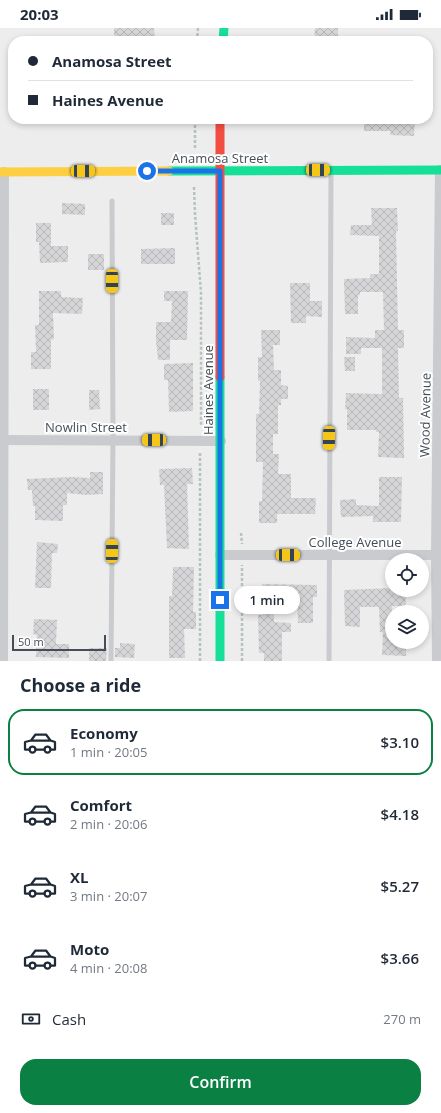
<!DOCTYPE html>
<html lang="en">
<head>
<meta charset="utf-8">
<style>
	:root { --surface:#fff; --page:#f2f2f3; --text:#1f2937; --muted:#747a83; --line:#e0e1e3; --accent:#0b8043 }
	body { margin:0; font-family:"Open Sans",sans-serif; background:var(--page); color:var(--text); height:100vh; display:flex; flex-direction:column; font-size:15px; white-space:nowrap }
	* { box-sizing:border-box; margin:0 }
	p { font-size:13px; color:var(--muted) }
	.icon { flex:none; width:22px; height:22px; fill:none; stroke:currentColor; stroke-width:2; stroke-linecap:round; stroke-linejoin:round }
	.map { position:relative; height:633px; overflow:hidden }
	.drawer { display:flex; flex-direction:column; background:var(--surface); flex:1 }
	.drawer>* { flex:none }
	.hud { position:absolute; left:8px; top:8px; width:425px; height:88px; border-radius:16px; box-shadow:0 2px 6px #0003; display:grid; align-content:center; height:88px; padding:0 20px; background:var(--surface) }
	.controls { position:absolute; left:385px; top:525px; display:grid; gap:8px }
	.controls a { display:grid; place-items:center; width:44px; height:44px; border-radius:50%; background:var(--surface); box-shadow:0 2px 6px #0003; font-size:20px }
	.scale { position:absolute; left:12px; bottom:10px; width:94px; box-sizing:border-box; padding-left:4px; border:2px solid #454e58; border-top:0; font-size:11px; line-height:14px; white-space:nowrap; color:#454e58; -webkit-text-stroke:3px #fff; paint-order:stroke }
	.end { position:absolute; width:18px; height:18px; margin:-9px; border:5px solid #1a73e8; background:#fff; box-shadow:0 0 0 2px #fff }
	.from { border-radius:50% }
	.bubble { position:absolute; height:28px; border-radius:14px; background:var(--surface); box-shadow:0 2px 6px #0003; font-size:13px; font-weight:600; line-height:28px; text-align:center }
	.car { position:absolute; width:12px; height:24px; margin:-12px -6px; border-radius:5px; box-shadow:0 0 3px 1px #0007; background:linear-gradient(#f5c518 24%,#345 0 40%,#f5c518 0 76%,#345 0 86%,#f5c518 0) }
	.hud b { display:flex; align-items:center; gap:14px; height:38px; font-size:15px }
	.hud b+b { border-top:1px solid var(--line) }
	.hud i { width:10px; height:10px; background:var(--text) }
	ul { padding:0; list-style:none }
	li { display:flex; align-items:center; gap:12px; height:66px; margin:0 8px 6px; padding:0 12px; border:2px solid transparent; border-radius:16px }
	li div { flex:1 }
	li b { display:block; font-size:15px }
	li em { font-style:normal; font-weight:600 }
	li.current { border-color:var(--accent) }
	li>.icon { width:36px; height:36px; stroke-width:1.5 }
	h2 { padding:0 20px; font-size:18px; line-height:48px }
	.pay { display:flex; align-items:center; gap:10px; height:44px; padding:0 20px; font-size:15px }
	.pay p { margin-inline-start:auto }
	.button { display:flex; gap:8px; margin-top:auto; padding:8px 20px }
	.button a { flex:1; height:46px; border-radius:16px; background:var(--accent); color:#fff; font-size:16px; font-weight:600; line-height:46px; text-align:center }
	.status { display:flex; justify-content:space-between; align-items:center; height:28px; padding:0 20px; background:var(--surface); direction:ltr }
	.status svg { height:11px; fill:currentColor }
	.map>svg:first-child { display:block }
</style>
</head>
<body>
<div class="status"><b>20:03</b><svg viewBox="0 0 49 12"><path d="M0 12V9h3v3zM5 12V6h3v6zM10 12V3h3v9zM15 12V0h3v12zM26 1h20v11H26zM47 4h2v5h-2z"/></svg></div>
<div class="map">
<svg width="441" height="633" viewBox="0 0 441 633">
	<defs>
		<pattern id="building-cross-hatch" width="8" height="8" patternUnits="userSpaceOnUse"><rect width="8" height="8" fill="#d5d5d7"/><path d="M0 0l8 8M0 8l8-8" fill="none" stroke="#b8b8bb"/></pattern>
	</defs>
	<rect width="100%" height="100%" fill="#eeeded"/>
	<g fill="url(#building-cross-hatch)">
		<polygon points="114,0 154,0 155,13 114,13"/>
		<polygon points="315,0 338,0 338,13 314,13"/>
		<polygon points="364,91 415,92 414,108 390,107 391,103 364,103"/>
		<polygon points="62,175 85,176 85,187 62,186"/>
		<polygon points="371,180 397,180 398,203 396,203 398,302 404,302 404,320 398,320 399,370 403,370 404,430 378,429 379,404 376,404 376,402 347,402 347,381 345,381 346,365 382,366 382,320 361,320 361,326 346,326 346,309 375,310 375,302 384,302 383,264 360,264 360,267 358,267 358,286 345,286 344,251 370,250 370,246 379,246 379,208 350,207 351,197 372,197"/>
		<rect x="161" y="185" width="13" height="12"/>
		<polygon points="36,195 51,195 51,218 68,218 68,234 40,235 39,214 36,214"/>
		<polygon points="175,220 175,236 141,236 141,221"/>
		<rect x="88" y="226" width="16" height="16"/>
		<polygon points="290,255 310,255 310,273 322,273 322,289 306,288 306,295 291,295"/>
		<polygon points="39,263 61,263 61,269 83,270 82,286 53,285 54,311 51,312 51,341 31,341 31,324 36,324 35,297 39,297"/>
		<polygon points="164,263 188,263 187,312 170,312 170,332 158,332 156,312 156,294 171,294 172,273 164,273"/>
		<polygon points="261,302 280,302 280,317 273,317 274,342 281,342 281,357 288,358 288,371 281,371 281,377 278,377 278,406 273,406 273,426 279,426 278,446 291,446 291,470 316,470 315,486 277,486 277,495 259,495 259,473 262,473 263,434 256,434 256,386 259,386 260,353 258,353 258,329 262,329"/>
		<polygon points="344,329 355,329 355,343 345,343"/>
		<polygon points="193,335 193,383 169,384 168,352 164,352 164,336"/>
		<rect x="33" y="361" width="16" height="21"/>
		<polygon points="89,362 99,362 100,381 89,382"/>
		<polygon points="192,440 193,456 187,456 189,521 167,520 164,457 160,457 159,441"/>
		<polygon points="90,444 103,444 103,466 86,467 67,465 67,477 63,477 63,493 35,492 35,478 33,478 32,462 28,462 27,451 72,449 90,450"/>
		<polygon points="379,449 402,449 401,494 373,494 373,488 341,489 340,472 356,471 356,477 379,478"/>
		<polygon points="37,514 58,516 57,525 52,525 51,560 35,560"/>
		<polygon points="173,539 194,539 193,584 196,584 196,601 184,601 185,630 169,630 169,568 172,568"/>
		<polygon points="262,556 317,557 317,569 313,569 313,595 298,595 297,568 278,568 278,575 274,575 274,594 291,595 291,604 282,604 282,633 264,633 264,625 259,625 258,587 262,587"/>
		<polygon points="392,560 392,562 405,562 406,578 392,578 392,614 406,614 406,628 382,627 383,604 380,604 379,579 360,579 360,599 345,598 344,562"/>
		<polygon points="34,591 57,592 56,616 69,616 69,630 36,629 37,607 33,606"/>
		<polygon points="120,615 135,616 134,630 115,629 115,620 120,620"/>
		<polygon points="89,620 107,620 106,633 89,633"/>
	</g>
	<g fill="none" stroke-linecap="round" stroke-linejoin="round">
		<g stroke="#b6c2be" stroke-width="2.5" stroke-dasharray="3 2" stroke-linecap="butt">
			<polyline points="197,13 198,0"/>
			<polyline points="195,120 195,91"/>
			<polyline points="194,159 195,186 201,265 201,398"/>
			<polyline points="241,505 242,516"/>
			<polyline points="200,633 200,425"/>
			<polyline points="242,633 242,537"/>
		</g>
		<g stroke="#c9cbce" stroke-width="5">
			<polyline points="111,633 113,412 112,173"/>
			<polyline points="329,633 331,143"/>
		</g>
		<g stroke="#c9cbce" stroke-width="10">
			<polyline points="0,412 221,413"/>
			<polyline points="220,527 441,527"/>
			<polyline points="3,633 4,144"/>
			<polyline points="437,633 436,527 440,142"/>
		</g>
		<g stroke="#16e098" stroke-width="9">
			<polyline points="223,13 224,0"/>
			<polyline points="169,143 441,142"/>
			<polyline points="220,349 220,633"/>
		</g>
		<polyline stroke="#ffcf43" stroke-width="9" points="0,144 169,143"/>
		<polyline stroke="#f24e42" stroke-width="9" points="220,91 220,349"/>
	</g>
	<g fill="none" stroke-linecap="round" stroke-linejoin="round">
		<polyline stroke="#1a73e8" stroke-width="5" points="147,143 220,143 220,572"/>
	</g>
	<g text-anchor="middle" stroke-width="4" stroke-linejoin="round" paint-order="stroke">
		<g font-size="13" fill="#454e58" stroke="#fff">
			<text x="220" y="135">Anamosa Street</text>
			<text transform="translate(208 362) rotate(-90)" y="5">Haines Avenue</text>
			<text transform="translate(425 387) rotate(-89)" y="5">Wood Avenue</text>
			<text x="86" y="404">Nowlin Street</text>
			<text x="355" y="519">College Avenue</text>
		</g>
	</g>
</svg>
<div class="controls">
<a><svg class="icon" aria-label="locate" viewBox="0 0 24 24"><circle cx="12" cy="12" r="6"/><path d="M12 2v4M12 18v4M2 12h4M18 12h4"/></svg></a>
<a><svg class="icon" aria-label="layers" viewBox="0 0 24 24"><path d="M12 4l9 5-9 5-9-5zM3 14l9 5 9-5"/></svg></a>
</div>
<div class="scale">50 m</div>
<i class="end from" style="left:147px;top:143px"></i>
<i class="end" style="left:220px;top:572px"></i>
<div class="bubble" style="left:234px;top:558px;width:66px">1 min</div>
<i class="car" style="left:318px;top:142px;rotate:90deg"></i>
<i class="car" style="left:83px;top:143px;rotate:90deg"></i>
<i class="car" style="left:112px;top:253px;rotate:180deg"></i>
<i class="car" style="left:329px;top:410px;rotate:181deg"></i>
<i class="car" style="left:154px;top:412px;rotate:270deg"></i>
<i class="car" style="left:112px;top:523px;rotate:1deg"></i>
<i class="car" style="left:288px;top:527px;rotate:90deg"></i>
<div class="hud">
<b><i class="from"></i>Anamosa Street</b>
<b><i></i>Haines Avenue</b>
</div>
</div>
<section class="drawer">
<h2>Choose a ride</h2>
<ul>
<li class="current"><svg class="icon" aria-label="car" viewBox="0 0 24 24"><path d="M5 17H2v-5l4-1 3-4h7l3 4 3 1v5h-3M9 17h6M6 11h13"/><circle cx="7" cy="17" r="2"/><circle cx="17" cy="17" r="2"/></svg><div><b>Economy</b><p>1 min · 20:05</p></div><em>$3.10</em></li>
<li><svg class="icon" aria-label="car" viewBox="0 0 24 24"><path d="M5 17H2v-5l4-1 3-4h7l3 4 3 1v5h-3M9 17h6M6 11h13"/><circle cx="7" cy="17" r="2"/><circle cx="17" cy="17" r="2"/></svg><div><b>Comfort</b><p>2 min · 20:06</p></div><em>$4.18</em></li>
<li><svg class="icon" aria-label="car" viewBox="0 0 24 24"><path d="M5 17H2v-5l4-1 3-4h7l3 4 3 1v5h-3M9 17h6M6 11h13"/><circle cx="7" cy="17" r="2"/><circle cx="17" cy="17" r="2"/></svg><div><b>XL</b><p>3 min · 20:07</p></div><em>$5.27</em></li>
<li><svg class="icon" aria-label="car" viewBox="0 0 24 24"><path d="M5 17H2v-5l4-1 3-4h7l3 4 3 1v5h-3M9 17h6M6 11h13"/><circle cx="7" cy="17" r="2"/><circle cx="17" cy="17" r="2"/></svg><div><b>Moto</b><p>4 min · 20:08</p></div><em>$3.66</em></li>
</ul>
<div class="pay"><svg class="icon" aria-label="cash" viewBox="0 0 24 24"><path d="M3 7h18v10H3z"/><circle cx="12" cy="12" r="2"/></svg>Cash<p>270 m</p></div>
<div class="button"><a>Confirm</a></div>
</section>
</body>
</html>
